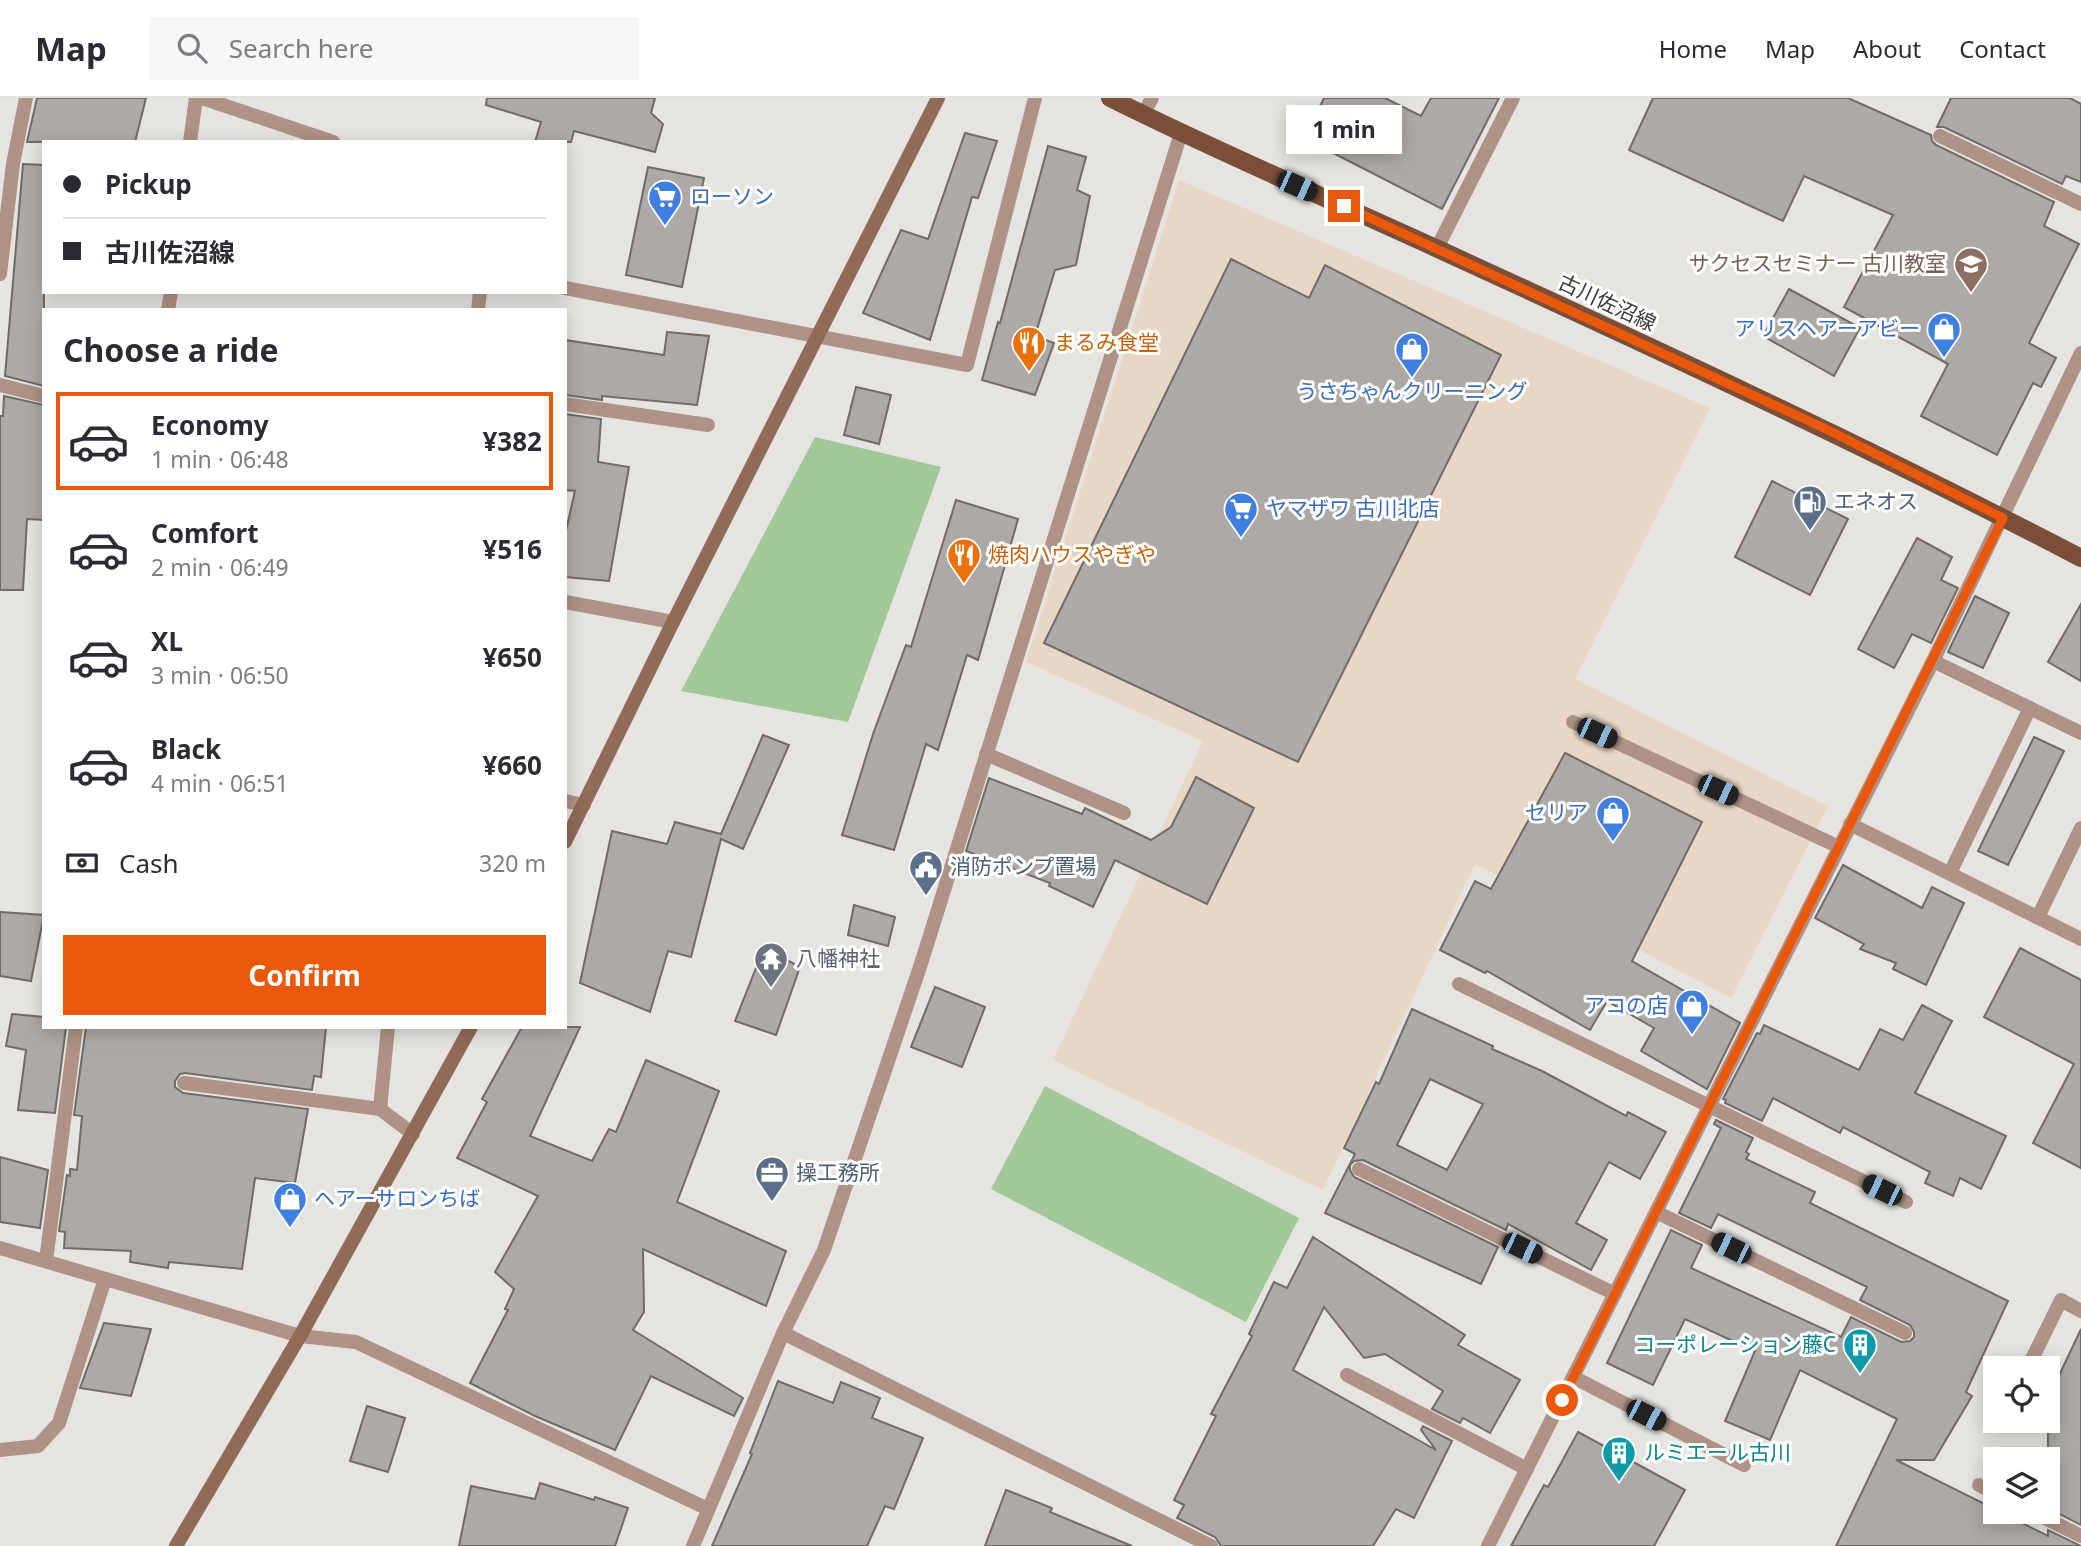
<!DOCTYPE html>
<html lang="en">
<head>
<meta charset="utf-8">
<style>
	:root { --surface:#fff; --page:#f7f7f7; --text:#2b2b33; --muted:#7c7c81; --line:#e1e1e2; --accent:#ea580c }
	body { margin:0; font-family:"Noto Sans","Noto Sans JP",sans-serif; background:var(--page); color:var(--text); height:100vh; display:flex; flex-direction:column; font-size:26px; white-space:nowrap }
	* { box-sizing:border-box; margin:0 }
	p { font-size:23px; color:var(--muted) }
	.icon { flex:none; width:38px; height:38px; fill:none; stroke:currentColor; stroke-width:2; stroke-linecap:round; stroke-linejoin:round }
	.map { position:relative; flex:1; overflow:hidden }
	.sheet { position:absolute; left:42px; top:210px; width:525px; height:721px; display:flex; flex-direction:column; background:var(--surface); border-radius:0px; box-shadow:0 4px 18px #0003 }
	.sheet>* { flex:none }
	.hud { position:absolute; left:42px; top:42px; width:525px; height:154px; border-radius:0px; box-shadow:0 4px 18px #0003; display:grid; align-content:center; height:154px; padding:0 21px; background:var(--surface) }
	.fabs { position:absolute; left:1983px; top:1258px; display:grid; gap:14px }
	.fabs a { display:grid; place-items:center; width:77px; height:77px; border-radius:0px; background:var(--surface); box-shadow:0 4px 18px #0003; font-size:35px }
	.end { position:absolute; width:32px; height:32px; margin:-16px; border:9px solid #ea580c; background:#fff; box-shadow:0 0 0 4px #fff }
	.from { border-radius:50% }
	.bubble { position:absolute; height:49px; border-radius:0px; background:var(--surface); box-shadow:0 4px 18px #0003; font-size:23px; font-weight:700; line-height:49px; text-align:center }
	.car { position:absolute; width:21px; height:42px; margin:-21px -10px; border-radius:9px; box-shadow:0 0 5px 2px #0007; background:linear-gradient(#222 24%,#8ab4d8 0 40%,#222 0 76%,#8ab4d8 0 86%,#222 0) }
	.hud b { display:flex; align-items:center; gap:24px; height:66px; font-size:26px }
	.hud b+b { border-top:2px solid var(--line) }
	.hud i { width:18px; height:18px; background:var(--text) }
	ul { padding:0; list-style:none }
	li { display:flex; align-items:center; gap:21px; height:98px; margin:0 14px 10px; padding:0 7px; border:4px solid transparent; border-radius:0px }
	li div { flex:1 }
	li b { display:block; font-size:26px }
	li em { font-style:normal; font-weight:700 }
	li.active { border-color:var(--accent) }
	li>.icon { width:63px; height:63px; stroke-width:1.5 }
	h2 { padding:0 21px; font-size:32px; line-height:84px }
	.pay { display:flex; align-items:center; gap:18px; height:77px; padding:0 21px; font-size:26px }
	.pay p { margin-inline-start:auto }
	.primary-button { display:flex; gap:14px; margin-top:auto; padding:14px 21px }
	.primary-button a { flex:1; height:80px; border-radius:0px; background:var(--accent); color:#fff; font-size:28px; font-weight:700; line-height:80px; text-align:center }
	header { display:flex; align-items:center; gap:42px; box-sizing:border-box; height:98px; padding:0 35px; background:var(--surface); border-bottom:2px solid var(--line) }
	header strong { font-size:33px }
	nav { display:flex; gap:38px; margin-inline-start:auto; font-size:24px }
	.search { width:490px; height:63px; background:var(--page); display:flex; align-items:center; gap:18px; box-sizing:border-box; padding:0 24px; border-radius:0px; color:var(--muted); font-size:26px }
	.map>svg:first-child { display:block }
</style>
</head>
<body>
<header>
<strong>Map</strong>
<div class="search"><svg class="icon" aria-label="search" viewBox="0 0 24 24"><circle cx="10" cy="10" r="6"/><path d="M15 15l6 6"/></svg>Search here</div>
<nav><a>Home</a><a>Map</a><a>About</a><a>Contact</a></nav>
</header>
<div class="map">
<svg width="2081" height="1448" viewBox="0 0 2081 1448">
	<rect width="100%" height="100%" fill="#e6e4e0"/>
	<polygon fill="#e9d7c6" points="1179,82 1710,310 1575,581 1828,708 1731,900 1475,766 1323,1092 1053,962 1203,643 1026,564"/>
	<g fill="#a2c798">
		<polygon points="815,339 941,369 848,624 681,593"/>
		<polygon points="1045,988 1299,1120 1246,1224 991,1091"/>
	</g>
	<g fill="#aca9a6" stroke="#6e6b68" stroke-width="2" fill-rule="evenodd">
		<polygon points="37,0 146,0 135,44 27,44"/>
		<polygon points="487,0 655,0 651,15 663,26 655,54 574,33 571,44 535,44 541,24 486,7"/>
		<polygon points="1324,0 1385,0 1421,18 1431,0 1499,0 1442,111 1304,40"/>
		<polygon points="1653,0 1848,0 1931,37 1932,43 1936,47 2054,104 2044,128 2079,146 2029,245 2056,260 2041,289 2033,285 1997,357 1921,318 1948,266 1844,209 1893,117 1804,78 1783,123 1629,52"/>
		<polygon points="1951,0 2070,0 2081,6 2081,84 2066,78 2062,86 1944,29 1937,29"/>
		<polygon points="965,35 997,43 978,100 972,99 930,242 863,215 901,132 928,141"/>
		<polygon points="1048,48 1086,59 1077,92 1090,98 1076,167 1055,172 1035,238 1054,245 1035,297 982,282 998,224 1000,225"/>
		<polygon points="23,66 44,67 44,288 5,278"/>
		<polygon points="648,69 704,80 682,189 626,177"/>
		<polygon points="1231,161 1309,200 1325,167 1501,257 1298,664 1044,545"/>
		<polygon points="1789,191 1860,230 1834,278 1763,238"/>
		<polygon points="667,234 709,238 697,307 602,298 602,302 565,297 565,242 664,257"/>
		<polygon points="856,289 891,297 879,346 844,337"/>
		<polygon points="4,298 44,307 44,422 27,421 23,492 0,492 0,318 3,318"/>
		<polygon points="565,316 601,321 598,364 629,369 609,483 565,479 565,437 575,393 565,392"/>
		<polygon points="1772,383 1848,421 1810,497 1735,459"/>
		<polygon points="956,402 1018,421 978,562 967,557 938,652 926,646 894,752 842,737 873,636 906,547 911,549"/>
		<polygon points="1917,440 1952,459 1941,482 1958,490 1931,545 1912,536 1894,570 1858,551"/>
		<polygon points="1975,498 2009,515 1983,570 1948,554"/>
		<polygon points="2081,506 2081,583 2048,564"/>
		<polygon points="763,637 789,647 743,751 721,741 691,859 668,853 650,914 580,885 612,733 667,746 675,724 721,736"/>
		<polygon points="2034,639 2064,653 2008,767 1978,753"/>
		<polygon points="1565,655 1702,724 1632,863 1740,925 1707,991 1641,953 1654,930 1607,903 1590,932 1487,873 1485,875 1440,852 1475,783 1491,791"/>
		<polygon points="1196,679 1254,710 1207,806 1115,762 1093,809 1049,788 1050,785 966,753 989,680 1082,716 1085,710 1151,742 1171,729"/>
		<polygon points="1843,767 1922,810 1932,789 1964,805 1926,887 1893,871 1896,865 1860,851 1864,846 1815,820"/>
		<polygon points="854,807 895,819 888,848 848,837"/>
		<polygon points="0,814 44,817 31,883 0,878"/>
		<polygon points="764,850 800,869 776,937 735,923"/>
		<polygon points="2020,850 2081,882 2081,1070 2033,1045 2074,966 1984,919"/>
		<polygon points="935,889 985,909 962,969 911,949"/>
		<polygon points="1922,907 1952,923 1915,995 2006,1038 1981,1091 1960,1080 1953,1098 1925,1085 1930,1074 1843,1029 1840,1035 1773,1000 1762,1023 1725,1005 1726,1002 1723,1001 1757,935 1760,936 1764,927 1859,972 1880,931 1903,942"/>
		<path d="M 1412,911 L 1493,948 L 1492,951 L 1542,973 L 1626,1018 L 1628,1014 L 1666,1034 L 1640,1081 L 1609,1064 L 1576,1125 L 1607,1142 L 1591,1172 L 1508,1126 L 1506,1132 L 1363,1062 L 1354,1063 L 1350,1067 L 1350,1072 L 1354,1079 L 1498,1149 L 1481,1186 L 1325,1115 L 1355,1056 L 1344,1050 L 1376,984 L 1379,986 ZM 1430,981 L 1483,1006 L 1447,1072 L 1397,1047 Z"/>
		<polygon points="12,916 44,919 44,929 66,929 55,1015 18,1012 26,952 6,948"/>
		<polygon points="86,929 326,929 321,979 314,978 312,992 185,975 180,976 175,983 175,989 183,995 308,1011 295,1085 255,1080 242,1171 169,1164 168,1170 130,1164 131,1153 64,1150 65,1134 59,1133 67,1077 70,1078 70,1071 77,1072 82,1018 74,1017"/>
		<polygon points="522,929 580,929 530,1038 592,1063 609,1031 616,1034 646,962 719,993 677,1104 786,1153 766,1208 643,1151 644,1214 633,1232 743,1300 734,1318 651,1278 615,1352 535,1318 470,1285 508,1212 505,1211 514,1191 495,1174 538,1098 457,1060 487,1004 482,1001"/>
		<polygon points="1716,1022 1753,1040 1746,1054 1749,1056 1746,1061 1815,1094 1810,1105 2008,1203 1966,1294 1972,1298 1934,1362 1896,1362 1995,1411 1995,1414 2000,1414 2048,1438 2048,1432 2081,1448 1836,1448 1897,1321 1800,1272 1770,1342 1725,1323 1755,1253 1685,1221 1653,1287 1607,1265 1671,1132 1702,1147 1691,1170 1841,1239 1851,1219 1901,1244 1910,1243 1914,1239 1914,1234 1910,1227 1860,1202 1867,1189 1718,1116 1711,1130 1679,1115 1721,1030 1714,1026"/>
		<polygon points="0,1059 48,1072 40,1130 0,1124"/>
		<polygon points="1313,1139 1465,1237 1458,1247 1520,1282 1490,1335 1463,1320 1460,1325 1432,1311 1443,1293 1385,1256 1364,1260 1324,1209 1293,1272 1436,1352 1421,1332 1423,1328 1452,1343 1414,1420 1396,1411 1373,1448 1221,1448 1215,1439 1177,1420 1184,1407 1174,1402 1216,1318 1211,1316 1252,1238 1249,1236 1274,1184 1287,1190"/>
		<polygon points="104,1225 151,1231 131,1298 80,1290"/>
		<polygon points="2081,1231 2081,1427 2048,1410 2048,1301"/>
		<polygon points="778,1283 833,1305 841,1284 880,1300 872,1320 923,1340 894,1411 885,1408 867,1448 712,1448 752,1356 750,1355"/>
		<polygon points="367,1308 405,1320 388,1374 350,1363"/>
		<polygon points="1578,1334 1685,1392 1654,1448 1511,1448 1544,1387 1548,1389"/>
		<polygon points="540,1385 594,1402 595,1399 628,1410 615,1448 459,1448 471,1388 535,1401"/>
		<polygon points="1006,1392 1052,1410 1050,1414 1132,1448 985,1448"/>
	</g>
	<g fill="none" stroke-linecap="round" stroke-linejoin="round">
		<g stroke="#ad9285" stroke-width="14">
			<polyline points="986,656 1124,715"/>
			<polyline points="1656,1114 1905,1235"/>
		</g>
		<g stroke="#ad9285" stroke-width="14">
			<polyline points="202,0 333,44"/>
			<polyline points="1143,17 1152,0"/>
			<polyline points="1940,38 2081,106"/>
			<polyline points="190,44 196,0"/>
			<polyline points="1437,150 1513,0"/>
			<polyline points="0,176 13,66 26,0"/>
			<polyline points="565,190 967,267 1035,0"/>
			<polyline points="168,212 171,194"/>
			<polyline points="478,212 480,194"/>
			<polyline points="0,287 44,298"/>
			<polyline points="565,306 708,327"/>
			<polyline points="565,504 673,524"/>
			<polyline points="1933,563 2081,635"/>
			<polyline points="1573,624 1839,749"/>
			<polyline points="565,703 584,707"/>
			<polyline points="1850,726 2081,841"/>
			<polyline points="1950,775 2030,610"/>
			<polyline points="2038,819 2081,730"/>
			<polyline points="1459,886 1906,1104"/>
			<polyline points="388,929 380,1011 413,1036"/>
			<polyline points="184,985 380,1011"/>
			<polyline points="1359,1071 1615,1196"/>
			<polyline points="0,1150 300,1238 356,1244 708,1411"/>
			<polyline points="46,1163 76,929"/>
			<polyline points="783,1235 1211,1448"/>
			<polyline points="2032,1261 2061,1202 2081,1213"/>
			<polyline points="1347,1277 1527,1371"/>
			<polyline points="1573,1279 1744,1367"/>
			<polyline points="0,1352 38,1348 59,1325 105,1181"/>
			<polyline points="1979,1387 1995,1395"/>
			<polyline points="2033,1414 2081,1438"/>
			<polyline points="693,1448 783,1235 824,1152 920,869 1181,35"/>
			<polyline points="1488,1448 1933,563 2081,255"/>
		</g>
		<g stroke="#916a58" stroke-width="14">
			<polyline points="565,744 673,524 938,0"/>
			<polyline points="176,1448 300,1238 471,929"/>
		</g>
		<path stroke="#7b4e37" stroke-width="18" d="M 1110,0 C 1218,54 1329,101 1438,151 C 1654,250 1870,350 2081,460"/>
	</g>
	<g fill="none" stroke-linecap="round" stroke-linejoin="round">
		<polyline stroke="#ea580c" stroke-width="9" points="1344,108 1826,331 2003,420 1562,1302"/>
	</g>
	<defs>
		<g id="supermarket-pin" transform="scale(1.75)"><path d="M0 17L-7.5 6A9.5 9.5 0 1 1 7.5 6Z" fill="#3f7fe0" stroke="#fff"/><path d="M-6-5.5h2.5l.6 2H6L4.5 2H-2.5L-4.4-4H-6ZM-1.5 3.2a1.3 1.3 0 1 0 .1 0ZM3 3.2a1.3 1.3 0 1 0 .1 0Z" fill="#fff"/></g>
		<g id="school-pin" transform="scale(1.75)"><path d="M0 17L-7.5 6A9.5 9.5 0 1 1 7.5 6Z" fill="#8d6e63" stroke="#fff"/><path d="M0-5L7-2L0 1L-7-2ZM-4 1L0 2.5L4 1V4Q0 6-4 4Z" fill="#fff"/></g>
		<g id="shop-pin" transform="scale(1.75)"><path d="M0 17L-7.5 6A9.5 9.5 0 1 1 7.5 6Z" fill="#3f7fe0" stroke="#fff"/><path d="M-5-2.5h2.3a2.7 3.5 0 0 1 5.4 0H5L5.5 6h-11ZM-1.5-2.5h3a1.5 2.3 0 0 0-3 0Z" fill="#fff"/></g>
		<g id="restaurant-pin" transform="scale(1.75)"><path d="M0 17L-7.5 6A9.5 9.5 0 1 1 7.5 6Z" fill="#e8710a" stroke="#fff"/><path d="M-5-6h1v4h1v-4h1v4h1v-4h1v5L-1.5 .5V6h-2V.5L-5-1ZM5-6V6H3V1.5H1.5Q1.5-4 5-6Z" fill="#fff"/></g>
		<g id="fuel-pin" transform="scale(1.75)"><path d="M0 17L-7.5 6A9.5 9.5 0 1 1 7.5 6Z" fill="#5c6f8a" stroke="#fff"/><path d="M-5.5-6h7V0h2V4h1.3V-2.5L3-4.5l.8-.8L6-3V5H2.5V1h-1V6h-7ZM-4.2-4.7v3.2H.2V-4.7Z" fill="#fff"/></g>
		<g id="civic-pin" transform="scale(1.75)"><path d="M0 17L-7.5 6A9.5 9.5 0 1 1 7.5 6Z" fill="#5c6f8a" stroke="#fff"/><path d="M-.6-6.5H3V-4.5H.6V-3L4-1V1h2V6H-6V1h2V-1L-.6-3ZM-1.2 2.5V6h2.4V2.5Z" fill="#fff"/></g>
		<g id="temple-pin" transform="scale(1.75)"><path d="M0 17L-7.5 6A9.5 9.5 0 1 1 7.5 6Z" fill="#6b7280" stroke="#fff"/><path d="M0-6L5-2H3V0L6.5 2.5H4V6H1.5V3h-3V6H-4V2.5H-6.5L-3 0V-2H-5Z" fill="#fff"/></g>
		<g id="office-pin" transform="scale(1.75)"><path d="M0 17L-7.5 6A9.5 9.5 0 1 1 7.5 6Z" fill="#5c6f8a" stroke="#fff"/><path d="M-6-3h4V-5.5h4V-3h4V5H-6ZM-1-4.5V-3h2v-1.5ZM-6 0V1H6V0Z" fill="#fff"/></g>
		<g id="building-pin" transform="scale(1.75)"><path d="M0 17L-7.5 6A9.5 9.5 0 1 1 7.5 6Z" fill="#0f9aa8" stroke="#fff"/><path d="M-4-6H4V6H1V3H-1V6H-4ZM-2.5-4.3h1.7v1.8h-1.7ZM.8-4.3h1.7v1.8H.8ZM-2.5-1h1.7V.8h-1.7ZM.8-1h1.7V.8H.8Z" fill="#fff"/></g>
	</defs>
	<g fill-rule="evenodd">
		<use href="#supermarket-pin" x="665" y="99"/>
		<use href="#school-pin" x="1971" y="166"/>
		<use href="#shop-pin" x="1944" y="231"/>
		<use href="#restaurant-pin" x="1029" y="245"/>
		<use href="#shop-pin" x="1412" y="251"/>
		<use href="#fuel-pin" x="1810" y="404"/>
		<use href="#supermarket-pin" x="1241" y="411"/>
		<use href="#restaurant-pin" x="964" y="457"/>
		<use href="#shop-pin" x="1613" y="715"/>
		<use href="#civic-pin" x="926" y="769"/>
		<use href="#temple-pin" x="771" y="861"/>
		<use href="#shop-pin" x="1692" y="908"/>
		<use href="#office-pin" x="772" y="1075"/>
		<use href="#shop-pin" x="290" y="1101"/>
		<use href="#building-pin" x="1860" y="1247"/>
		<use href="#building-pin" x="1619" y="1355"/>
	</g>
	<g text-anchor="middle" stroke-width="6" stroke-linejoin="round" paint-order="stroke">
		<g font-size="21" fill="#366cbe" stroke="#fff" text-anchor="start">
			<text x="690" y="106">ローソン</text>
			<text x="1920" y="238" text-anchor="end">アリスヘアーアビー</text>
			<text x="1412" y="301" text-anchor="middle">うさちゃんクリーニング</text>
			<text x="1266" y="418">ヤマザワ 古川北店</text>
			<text x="1588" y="722" text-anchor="end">セリア</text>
			<text x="1668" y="915" text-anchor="end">アコの店</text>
			<text x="314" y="1108">ヘアーサロンちば</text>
		</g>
		<g font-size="21" fill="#785e54" stroke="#fff" text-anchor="end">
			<text x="1946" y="173">サクセスセミナー 古川教室</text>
		</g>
		<g font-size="21" fill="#3c3b3a" stroke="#fff">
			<text transform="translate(1607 205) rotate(25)" y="7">古川佐沼線</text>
		</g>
		<g font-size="21" fill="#c56008" stroke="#fff" text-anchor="start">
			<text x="1054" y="252">まるみ食堂</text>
			<text x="988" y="464">焼肉ハウスやぎや</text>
		</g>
		<g font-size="21" fill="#4e5e75" stroke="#fff" text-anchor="start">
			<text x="1834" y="411">エネオス</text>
			<text x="950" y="776">消防ポンプ置場</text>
			<text x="796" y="1082">操工務所</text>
		</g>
		<g font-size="21" fill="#5b616d" stroke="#fff" text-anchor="start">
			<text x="796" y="868">八幡神社</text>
		</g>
		<g font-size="21" fill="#0d838f" stroke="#fff" text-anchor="end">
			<text x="1836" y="1254">コーポレーション藤C</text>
			<text x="1644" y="1362" text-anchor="start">ルミエール古川</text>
		</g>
	</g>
</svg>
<div class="fabs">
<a><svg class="icon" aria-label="locate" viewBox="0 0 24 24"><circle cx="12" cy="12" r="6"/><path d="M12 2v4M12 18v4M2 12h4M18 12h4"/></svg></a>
<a><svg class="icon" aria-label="layers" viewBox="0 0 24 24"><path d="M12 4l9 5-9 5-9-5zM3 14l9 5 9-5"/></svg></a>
</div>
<i class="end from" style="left:1562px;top:1302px"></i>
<i class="end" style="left:1344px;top:108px"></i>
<div class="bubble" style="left:1286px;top:7px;width:116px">1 min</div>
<i class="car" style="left:1297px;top:88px;rotate:114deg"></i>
<i class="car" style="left:1597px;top:635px;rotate:115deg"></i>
<i class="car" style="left:1718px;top:692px;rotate:115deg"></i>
<i class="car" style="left:1882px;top:1092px;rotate:296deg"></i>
<i class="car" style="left:1522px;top:1150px;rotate:116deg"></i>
<i class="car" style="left:1731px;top:1150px;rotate:296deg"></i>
<i class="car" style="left:1646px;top:1317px;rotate:117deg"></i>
<div class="hud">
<b><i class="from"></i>Pickup</b>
<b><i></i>古川佐沼線</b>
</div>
<section class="sheet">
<h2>Choose a ride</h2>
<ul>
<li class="active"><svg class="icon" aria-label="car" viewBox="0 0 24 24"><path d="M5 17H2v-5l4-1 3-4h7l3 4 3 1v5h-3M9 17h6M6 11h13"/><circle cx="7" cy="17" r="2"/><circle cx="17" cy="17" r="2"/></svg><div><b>Economy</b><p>1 min · 06:48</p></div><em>¥382</em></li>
<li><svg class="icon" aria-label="car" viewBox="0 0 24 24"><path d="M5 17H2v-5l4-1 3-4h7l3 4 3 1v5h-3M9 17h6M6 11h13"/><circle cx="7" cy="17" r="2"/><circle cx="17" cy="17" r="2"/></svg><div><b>Comfort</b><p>2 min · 06:49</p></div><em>¥516</em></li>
<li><svg class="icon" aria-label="car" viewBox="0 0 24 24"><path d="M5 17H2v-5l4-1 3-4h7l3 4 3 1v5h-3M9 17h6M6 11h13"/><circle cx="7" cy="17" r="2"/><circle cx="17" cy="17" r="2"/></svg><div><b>XL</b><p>3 min · 06:50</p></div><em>¥650</em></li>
<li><svg class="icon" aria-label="car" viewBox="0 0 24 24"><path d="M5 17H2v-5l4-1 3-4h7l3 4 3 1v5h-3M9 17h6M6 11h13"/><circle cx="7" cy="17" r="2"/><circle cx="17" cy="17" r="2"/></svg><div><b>Black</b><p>4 min · 06:51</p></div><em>¥660</em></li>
</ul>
<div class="pay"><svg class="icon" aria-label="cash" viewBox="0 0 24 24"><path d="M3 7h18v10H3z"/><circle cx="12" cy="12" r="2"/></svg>Cash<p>320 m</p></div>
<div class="primary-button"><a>Confirm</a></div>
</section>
</div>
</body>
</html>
